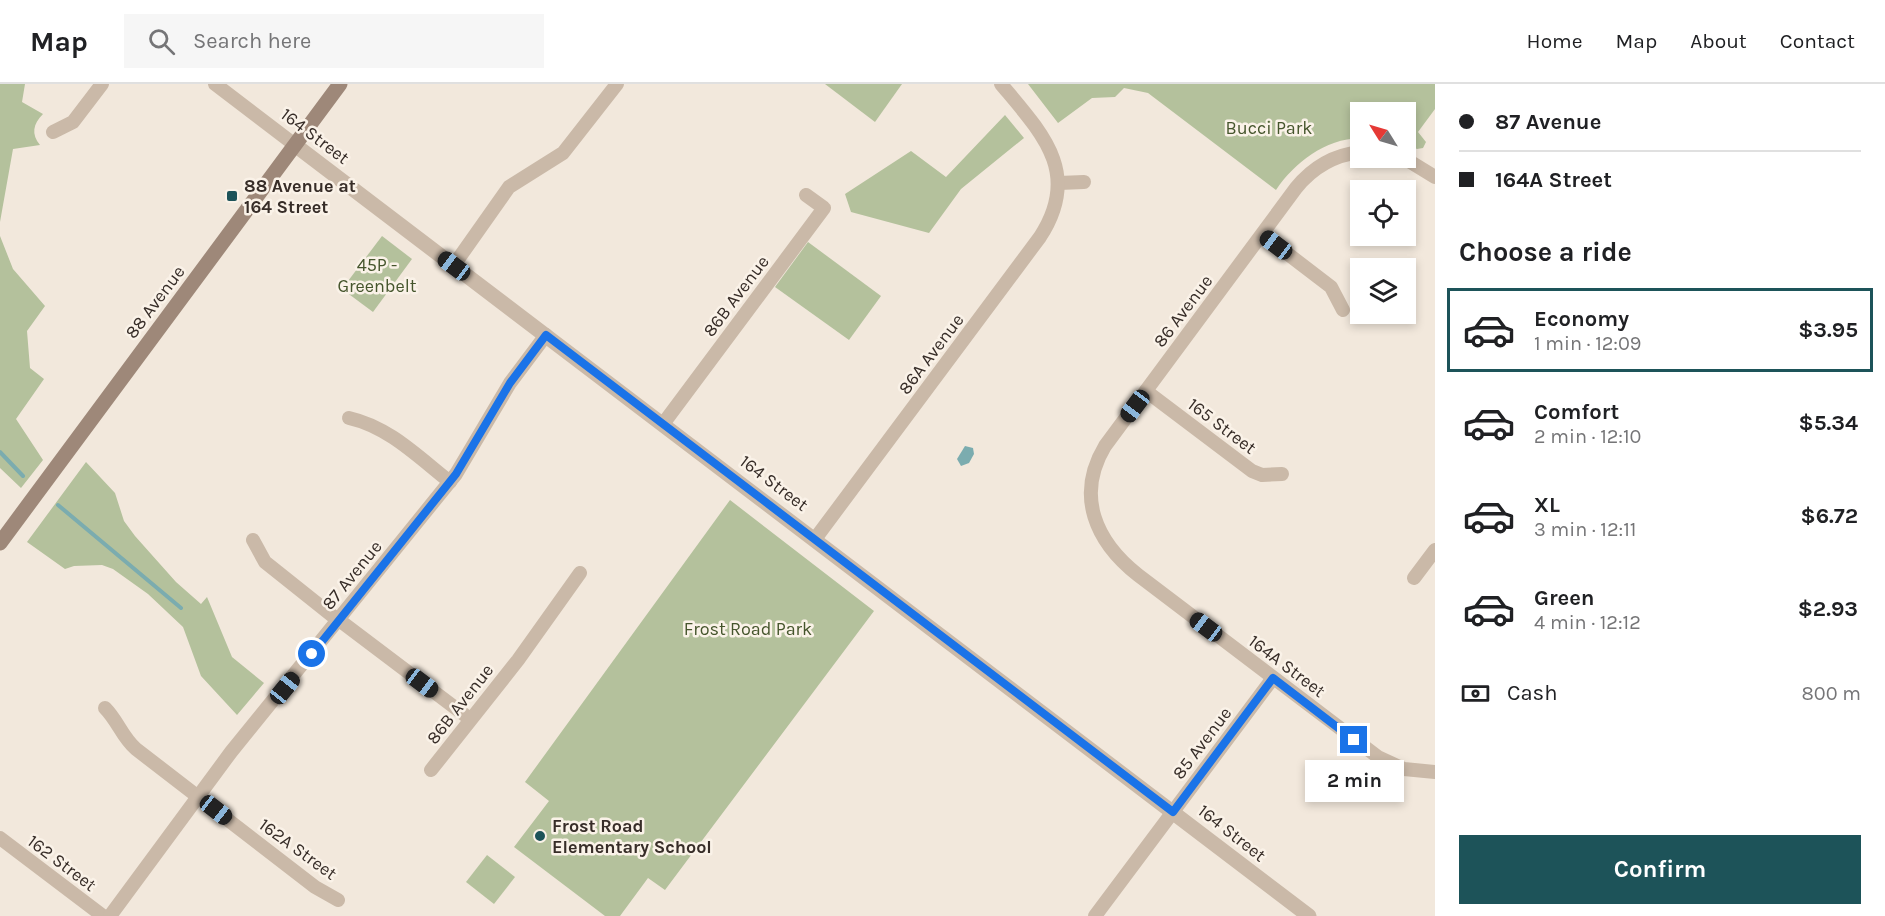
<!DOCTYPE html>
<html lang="en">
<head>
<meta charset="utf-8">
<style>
	:root { --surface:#fff; --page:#f6f6f6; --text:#202124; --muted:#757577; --line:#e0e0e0; --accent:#1d5359 }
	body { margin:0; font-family:Karla,sans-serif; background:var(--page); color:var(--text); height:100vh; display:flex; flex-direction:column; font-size:22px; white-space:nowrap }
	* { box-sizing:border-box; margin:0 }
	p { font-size:20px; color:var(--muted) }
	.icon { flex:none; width:33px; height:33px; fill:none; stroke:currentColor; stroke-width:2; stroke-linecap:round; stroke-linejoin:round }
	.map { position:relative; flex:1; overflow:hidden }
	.sheet { display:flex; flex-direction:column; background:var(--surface); width:450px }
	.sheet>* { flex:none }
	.hud { display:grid; align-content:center; height:132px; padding:0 24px; background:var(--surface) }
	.needle { width:39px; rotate:307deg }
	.controls { position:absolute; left:1350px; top:18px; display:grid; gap:12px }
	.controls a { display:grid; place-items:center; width:66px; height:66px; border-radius:0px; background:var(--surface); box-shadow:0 3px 9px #0003; font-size:30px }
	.end { position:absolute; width:27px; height:27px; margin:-14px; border:8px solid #1a73e8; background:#fff; box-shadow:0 0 0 3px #fff }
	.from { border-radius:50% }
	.bubble { position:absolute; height:42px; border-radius:0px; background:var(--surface); box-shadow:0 3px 9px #0003; font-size:20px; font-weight:700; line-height:42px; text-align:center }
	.car { position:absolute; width:18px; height:36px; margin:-18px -9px; border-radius:8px; box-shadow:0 0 4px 2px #0007; background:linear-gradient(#222 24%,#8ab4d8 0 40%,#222 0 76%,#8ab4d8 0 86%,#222 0) }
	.hud b { display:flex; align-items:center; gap:21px; height:57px; font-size:22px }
	.hud b+b { border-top:2px solid var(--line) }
	.hud i { width:15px; height:15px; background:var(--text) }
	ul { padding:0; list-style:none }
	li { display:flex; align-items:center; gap:18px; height:84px; margin:0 12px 9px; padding:0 12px; border:3px solid transparent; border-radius:0px }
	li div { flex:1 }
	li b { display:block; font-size:22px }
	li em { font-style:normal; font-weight:700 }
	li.on { border-color:var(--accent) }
	li>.icon { width:54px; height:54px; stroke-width:1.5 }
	h2 { padding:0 24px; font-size:27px; line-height:72px }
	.pay { display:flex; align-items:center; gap:15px; height:66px; padding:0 24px; font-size:22px }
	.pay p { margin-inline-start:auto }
	.primary-button { display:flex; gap:12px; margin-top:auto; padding:12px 24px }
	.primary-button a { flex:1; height:69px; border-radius:0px; background:var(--accent); color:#fff; font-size:24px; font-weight:700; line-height:69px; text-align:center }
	header { display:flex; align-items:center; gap:36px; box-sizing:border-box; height:84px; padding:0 30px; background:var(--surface); border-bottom:2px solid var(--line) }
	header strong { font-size:28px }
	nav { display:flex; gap:33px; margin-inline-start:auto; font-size:21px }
	.search { width:420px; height:54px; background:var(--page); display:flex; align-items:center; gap:15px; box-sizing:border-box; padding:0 21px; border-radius:0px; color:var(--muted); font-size:22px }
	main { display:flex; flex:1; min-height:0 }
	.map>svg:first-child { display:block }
</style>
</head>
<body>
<header>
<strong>Map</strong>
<div class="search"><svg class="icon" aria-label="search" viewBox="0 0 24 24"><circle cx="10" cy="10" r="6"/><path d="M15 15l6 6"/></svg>Search here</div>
<nav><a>Home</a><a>Map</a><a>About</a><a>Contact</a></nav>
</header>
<main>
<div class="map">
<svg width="1435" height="832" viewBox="0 0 1435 832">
	<rect width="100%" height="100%" fill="#f2e8dc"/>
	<g fill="#b4c19c">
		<path d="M 0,0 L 25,0 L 22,18 L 43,30 C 33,40 31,50 40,61 L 13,65 L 0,138 Z"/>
		<polygon points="825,0 902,0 875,38"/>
		<path d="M 1028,0 L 1435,0 L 1435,25 L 1418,48 L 1426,58 L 1423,64 L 1417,65 L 1406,60 L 1406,28 L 1360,28 L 1360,54 C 1325,55 1294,79 1276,106 L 1148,9 L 1124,4 L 1115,13 L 1092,14 L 1058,39 Z"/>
		<polygon points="1005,31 1024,54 961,105 929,149 851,128 845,110 911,67 946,93"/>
		<polygon points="0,152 13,185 45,222 27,247 30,284 44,295 16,335 43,376 21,404 0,384"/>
		<polygon points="382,152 412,175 373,228 342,205"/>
		<polygon points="808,158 881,212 849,256 775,203"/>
		<polygon points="86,378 115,409 124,437 135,452 176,498 201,520 207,513 232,573 264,599 237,631 201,592 183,543 148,510 113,485 102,481 74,482 65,485 27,458"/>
		<polygon points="730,416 874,527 665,806 648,794 620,832 605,832 514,763 549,717 525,698"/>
		<polygon points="487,771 515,793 494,820 466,798"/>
	</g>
	<polygon fill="#7bacaf" points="965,362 973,364 974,370 969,379 961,382 957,375"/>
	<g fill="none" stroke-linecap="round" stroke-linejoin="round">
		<g stroke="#7bacaf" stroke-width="4">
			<polyline points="0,368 23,392"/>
			<polyline points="58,421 181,524"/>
		</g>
		<g stroke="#cab9a8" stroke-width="14">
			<polyline points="215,0 295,61"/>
			<polyline points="53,48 73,38 102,0"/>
			<path d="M 1360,68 C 1334,71 1313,83 1296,104 L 1105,362 C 1075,412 1096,458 1138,491 L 1378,673 L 1404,685 L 1435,688"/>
			<polyline points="1404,74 1435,93"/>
			<polyline points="1059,99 1084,98"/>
			<polyline points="1263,151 1331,203 1343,226"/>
			<polyline points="454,181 509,103 563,69 617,0"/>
			<polyline points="1146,307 1252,387 1262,391 1282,390"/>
			<path d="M 349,334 C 389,343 418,373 450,398"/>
			<polyline points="663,340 824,124 806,111"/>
			<path d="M 815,455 L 1040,153 C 1082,89 1042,49 1001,0"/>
			<polyline points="253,456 265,478 339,537"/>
			<polyline points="1414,494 1435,466"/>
			<polyline points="339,536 470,635"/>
			<path d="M 105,624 C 118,637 122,653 136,665 L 315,803 L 338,816"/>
			<polyline points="431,686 518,576 580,489"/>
			<polyline points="0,754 103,832"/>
			<polyline points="110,832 231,668 456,390 510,299 546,251"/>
			<polyline points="1095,832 1273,594"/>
		</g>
		<polyline stroke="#cab9a8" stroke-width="15" points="295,61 1309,832"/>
		<polyline stroke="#9e8879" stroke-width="15" points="0,459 340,0"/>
	</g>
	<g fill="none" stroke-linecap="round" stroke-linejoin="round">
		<polyline stroke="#1a73e8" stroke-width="8" points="312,570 456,390 510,299 546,251 1173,728 1273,594 1354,656"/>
	</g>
	<g fill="#1d5359" stroke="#faf2e8" stroke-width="2">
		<rect x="226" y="106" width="12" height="12" rx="3"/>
		<circle cx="540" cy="752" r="6"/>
	</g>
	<g text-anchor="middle" stroke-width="5" stroke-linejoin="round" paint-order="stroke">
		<g font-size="18" fill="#45552c" stroke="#faf2e8">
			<text x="1269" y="50">Bucci Park</text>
			<text x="377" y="187">45P -<tspan x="377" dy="21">Greenbelt</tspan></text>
			<text x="748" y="551">Frost Road Park</text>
		</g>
		<g font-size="18" fill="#372d28" stroke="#faf2e8">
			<text transform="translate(315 52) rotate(37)" y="6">164 Street</text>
			<text transform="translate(736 212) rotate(-53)" y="6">86B Avenue</text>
			<text transform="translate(155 218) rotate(-53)" y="6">88 Avenue</text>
			<text transform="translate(1183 227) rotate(-53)" y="6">86 Avenue</text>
			<text transform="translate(931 270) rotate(-53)" y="6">86A Avenue</text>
			<text transform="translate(1222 342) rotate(37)" y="6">165 Street</text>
			<text transform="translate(774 399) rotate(37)" y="6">164 Street</text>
			<text transform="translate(352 491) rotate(-51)" y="6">87 Avenue</text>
			<text transform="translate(1287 582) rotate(37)" y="6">164A Street</text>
			<text transform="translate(460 620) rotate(-52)" y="6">86B Avenue</text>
			<text transform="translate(1202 659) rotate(-53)" y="6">85 Avenue</text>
			<text transform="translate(1232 749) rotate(38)" y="6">164 Street</text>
			<text transform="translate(298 765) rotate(36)" y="6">162A Street</text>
			<text transform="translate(62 779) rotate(37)" y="6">162 Street</text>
		</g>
		<g font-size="18" font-weight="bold" fill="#372d28" stroke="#faf2e8" text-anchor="start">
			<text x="244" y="108">88 Avenue at<tspan x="244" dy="21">164 Street</tspan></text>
			<text x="552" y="748">Frost Road<tspan x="552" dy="21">Elementary School</tspan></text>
		</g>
	</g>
</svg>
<div class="controls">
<a><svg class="needle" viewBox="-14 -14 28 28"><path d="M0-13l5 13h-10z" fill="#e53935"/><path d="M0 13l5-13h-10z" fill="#757577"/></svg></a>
<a><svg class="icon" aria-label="locate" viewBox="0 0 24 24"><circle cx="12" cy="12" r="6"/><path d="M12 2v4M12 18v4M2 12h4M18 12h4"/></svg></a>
<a><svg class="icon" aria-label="layers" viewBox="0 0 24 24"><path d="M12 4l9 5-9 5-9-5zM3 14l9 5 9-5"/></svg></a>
</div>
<i class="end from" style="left:312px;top:570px"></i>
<i class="end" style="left:1354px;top:656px"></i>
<div class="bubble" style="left:1305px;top:676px;width:99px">2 min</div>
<i class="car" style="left:1276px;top:161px;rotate:307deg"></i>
<i class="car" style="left:454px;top:182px;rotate:307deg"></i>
<i class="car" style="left:1135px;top:322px;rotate:217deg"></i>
<i class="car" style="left:1206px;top:543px;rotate:307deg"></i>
<i class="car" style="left:422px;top:599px;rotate:127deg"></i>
<i class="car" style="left:285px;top:604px;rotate:39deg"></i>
<i class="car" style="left:216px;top:726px;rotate:128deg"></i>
</div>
<section class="sheet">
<div class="hud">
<b><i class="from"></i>87 Avenue</b>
<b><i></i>164A Street</b>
</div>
<h2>Choose a ride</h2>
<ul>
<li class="on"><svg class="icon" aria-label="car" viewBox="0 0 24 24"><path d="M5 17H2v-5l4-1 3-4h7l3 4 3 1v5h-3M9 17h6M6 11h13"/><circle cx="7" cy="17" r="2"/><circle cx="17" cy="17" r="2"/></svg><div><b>Economy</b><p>1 min · 12:09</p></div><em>$3.95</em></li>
<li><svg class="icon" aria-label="car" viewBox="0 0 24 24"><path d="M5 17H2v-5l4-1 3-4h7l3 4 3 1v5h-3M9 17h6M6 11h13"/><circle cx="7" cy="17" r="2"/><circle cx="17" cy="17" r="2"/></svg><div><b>Comfort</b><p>2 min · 12:10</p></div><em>$5.34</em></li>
<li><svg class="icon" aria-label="car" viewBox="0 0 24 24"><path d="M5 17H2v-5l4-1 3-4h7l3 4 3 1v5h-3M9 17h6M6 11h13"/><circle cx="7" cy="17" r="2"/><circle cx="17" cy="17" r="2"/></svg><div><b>XL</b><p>3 min · 12:11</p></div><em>$6.72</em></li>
<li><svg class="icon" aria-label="car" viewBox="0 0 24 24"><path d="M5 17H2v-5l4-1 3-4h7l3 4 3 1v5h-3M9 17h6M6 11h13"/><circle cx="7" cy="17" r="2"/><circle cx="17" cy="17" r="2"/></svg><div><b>Green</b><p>4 min · 12:12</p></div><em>$2.93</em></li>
</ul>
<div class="pay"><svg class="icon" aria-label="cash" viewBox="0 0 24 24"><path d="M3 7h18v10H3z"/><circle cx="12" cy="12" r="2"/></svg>Cash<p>800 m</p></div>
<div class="primary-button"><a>Confirm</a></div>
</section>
</main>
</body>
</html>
